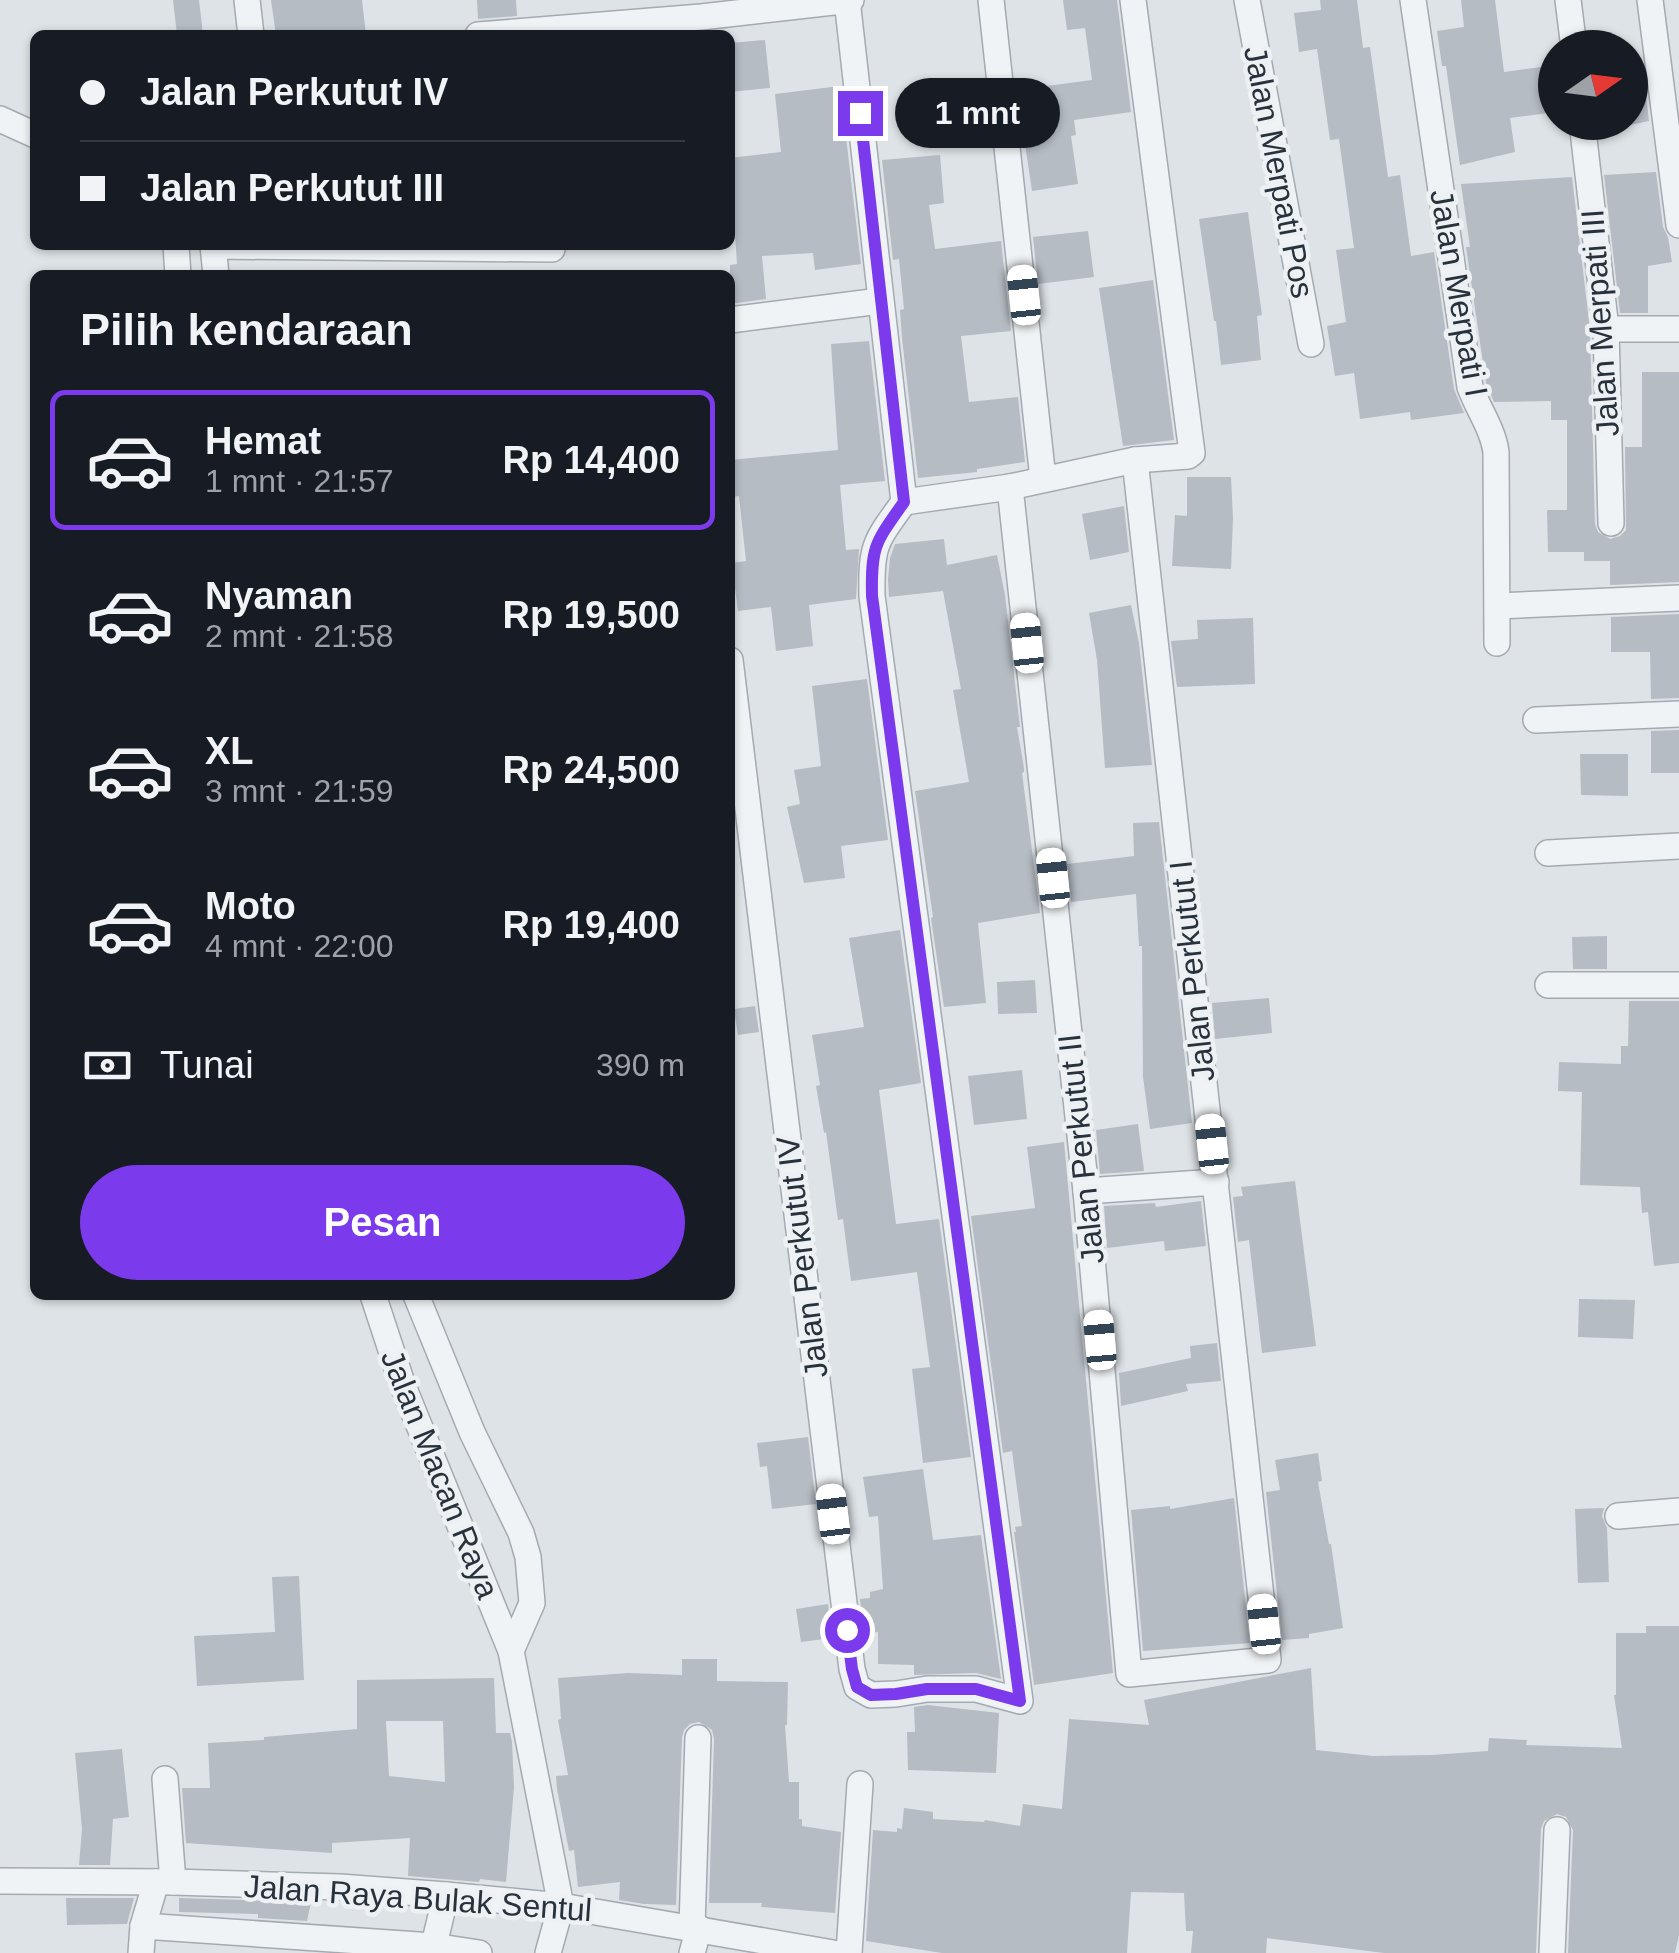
<!DOCTYPE html>
<html lang="id">
<head>
<meta charset="utf-8">
<style>
	:root { --surface:#171b24; --page:#20242c; --text:#f1f3f6; --muted:#9ea1a6; --line:#363941; --accent:#7c3aed }
	body { margin:0; font-family:Helvetica,sans-serif; background:var(--page); color:var(--text); height:100vh; display:flex; flex-direction:column; font-size:38px; white-space:nowrap }
	* { box-sizing:border-box; margin:0 }
	p { font-size:32px; color:var(--muted) }
	.icon { flex:none; width:55px; height:55px; fill:none; stroke:currentColor; stroke-width:2; stroke-linecap:round; stroke-linejoin:round }
	.map { position:relative; flex:1; overflow:hidden }
	.panel { position:absolute; left:30px; top:270px; width:705px; height:1030px; display:flex; flex-direction:column; background:var(--surface); border-radius:15px; box-shadow:0 2px 8px #0004 }
	.panel>* { flex:none }
	.guide { position:absolute; left:30px; top:30px; width:705px; height:220px; border-radius:15px; box-shadow:0 2px 8px #0004; display:grid; align-content:center; height:220px; padding:0 50px; background:var(--surface) }
	.needle { width:65px; rotate:76deg }
	.tools { position:absolute; left:1538px; top:30px; display:grid; gap:20px }
	.tools a { display:grid; place-items:center; width:110px; height:110px; border-radius:50%; background:var(--surface); box-shadow:0 2px 8px #0004; font-size:50px }
	.end { position:absolute; width:45px; height:45px; margin:-22px; border:12px solid #7c3aed; background:#fff; box-shadow:0 0 0 5px #fff }
	.from { border-radius:50% }
	.bubble { position:absolute; height:70px; border-radius:35px; background:var(--surface); box-shadow:0 2px 8px #0004; font-size:32px; font-weight:700; line-height:70px; text-align:center }
	.car { position:absolute; width:30px; height:60px; margin:-30px -15px; border-radius:12px; box-shadow:0 0 8px 2px #0007; background:linear-gradient(#fff 24%,#345 0 40%,#fff 0 76%,#345 0 86%,#fff 0) }
	.guide b { display:flex; align-items:center; gap:35px; height:95px; font-size:38px }
	.guide b+b { border-top:2px solid var(--line) }
	.guide i { width:25px; height:25px; background:var(--text) }
	ul { padding:0; list-style:none }
	li { display:flex; align-items:center; gap:30px; height:140px; margin:0 20px 15px; padding:0 30px; border:5px solid transparent; border-radius:15px }
	li div { flex:1 }
	li b { display:block; font-size:38px }
	li em { font-style:normal; font-weight:700 }
	li.on { border-color:var(--accent) }
	li>.icon { width:90px; height:90px; stroke-width:1.5 }
	h2 { padding:0 50px; font-size:45px; line-height:120px }
	.pay { display:flex; align-items:center; gap:25px; height:110px; padding:0 50px; font-size:38px }
	.pay p { margin-inline-start:auto }
	.action { display:flex; gap:20px; margin-top:auto; padding:20px 50px }
	.action a { flex:1; height:115px; border-radius:60px; background:var(--accent); color:#fff; font-size:40px; font-weight:700; line-height:115px; text-align:center }
	.map>svg:first-child { display:block }
</style>
</head>
<body>
<div class="map">
<svg width="1679" height="1953" viewBox="0 0 1679 1953">
	<rect width="100%" height="100%" fill="#dee3e7"/>
	<g fill="#b5bcc3" fill-rule="evenodd">
		<polygon points="173,0 199,0 203,35 177,35"/>
		<polygon points="271,0 362,0 366,35 276,35"/>
		<polygon points="477,0 516,0 517,16 478,19"/>
		<polygon points="1063,0 1117,0 1131,112 1074,120 1076,135 1071,136 1078,184 1032,191 1017,90 1092,80 1085,28 1067,30"/>
		<polygon points="1320,0 1357,0 1363,48 1370,47 1388,177 1400,175 1411,256 1434,252 1454,389 1464,413 1411,420 1410,412 1360,419 1354,373 1335,376 1327,326 1346,322 1336,250 1354,248 1339,139 1330,140 1317,49 1299,52 1294,13 1321,10"/>
		<polygon points="1461,0 1495,0 1504,72 1555,65 1555,112 1510,118 1515,152 1460,165 1446,66 1442,66 1437,31 1464,27"/>
		<polygon points="765,40 770,88 730,92 730,43"/>
		<polygon points="1644,78 1649,121 1630,125 1630,81"/>
		<polygon points="840,86 861,264 815,270 813,253 762,256 766,299 730,304 730,265 737,264 730,158 781,152 775,94"/>
		<polygon points="940,155 944,203 929,205 935,249 1001,241 1011,331 961,336 969,402 1018,397 1025,462 977,469 977,472 918,478 902,338 900,310 904,309 899,259 893,260 882,160"/>
		<polygon points="1656,172 1663,227 1668,237 1672,262 1648,266 1648,313 1620,313 1604,175"/>
		<polygon points="1572,177 1590,330 1595,524 1598,532 1610,539 1620,536 1626,530 1625,447 1642,447 1642,372 1679,372 1679,582 1610,585 1610,561 1584,561 1584,552 1548,552 1547,510 1567,510 1567,420 1551,420 1551,401 1494,402 1486,383 1466,247 1470,247 1461,184"/>
		<polygon points="1248,212 1262,315 1257,316 1261,360 1221,365 1216,321 1214,321 1199,219"/>
		<polygon points="1088,231 1094,277 1038,284 1033,237"/>
		<polygon points="1153,280 1174,440 1123,446 1099,288"/>
		<polygon points="869,341 885,481 840,485 846,550 859,549 856,599 809,605 813,646 776,651 771,607 738,611 732,563 746,561 739,496 731,497 730,460 838,450 831,344"/>
		<polygon points="1187,477 1231,477 1233,518 1231,569 1172,566 1175,515 1187,516"/>
		<polygon points="1124,506 1129,552 1090,560 1082,514"/>
		<polygon points="944,539 947,565 997,555 1005,595 1020,727 1017,727 1024,768 1024,772 1022,773 1040,913 978,923 986,1003 944,1007 931,918 933,917 915,791 969,782 953,690 961,689 943,591 889,597 888,579 890,558 895,544"/>
		<polygon points="1131,605 1139,643 1152,765 1105,768 1097,660 1089,613"/>
		<polygon points="1679,614 1679,698 1651,699 1650,652 1611,652 1611,617"/>
		<polygon points="1253,618 1255,684 1177,687 1171,641 1198,639 1197,620"/>
		<polygon points="867,679 888,840 841,846 845,878 804,883 787,807 800,804 794,770 821,766 812,686"/>
		<polygon points="1679,730 1679,773 1651,773 1651,731"/>
		<polygon points="1580,754 1628,754 1628,796 1581,795"/>
		<polygon points="1159,822 1192,1123 1150,1129 1143,1077 1142,946 1139,946 1136,894 1071,902 1067,864 1134,856 1133,823"/>
		<polygon points="900,930 921,1083 879,1090 896,1224 939,1219 971,1457 923,1463 912,1369 930,1367 917,1272 851,1281 843,1219 838,1220 826,1132 824,1133 816,1086 820,1085 812,1035 864,1027 849,938"/>
		<polygon points="1607,936 1607,969 1573,969 1572,937"/>
		<polygon points="1035,980 1037,1013 998,1014 997,982"/>
		<polygon points="1269,998 1272,1033 1215,1039 1212,1003"/>
		<polygon points="1629,1001 1679,1001 1679,1263 1654,1266 1648,1212 1642,1213 1640,1187 1580,1185 1582,1092 1558,1091 1559,1062 1621,1064 1621,1046 1628,1046"/>
		<polygon points="755,1006 759,1032 738,1035 734,1009"/>
		<polygon points="1022,1070 1027,1119 974,1125 968,1076"/>
		<polygon points="1138,1124 1144,1171 1100,1174 1096,1130"/>
		<polygon points="1064,1142 1113,1673 1034,1685 1014,1532 1016,1532 1015,1527 1022,1526 1012,1451 1003,1453 971,1216 1035,1208 1027,1147"/>
		<polygon points="1295,1181 1316,1346 1262,1353 1249,1240 1238,1242 1233,1197 1243,1196 1241,1187"/>
		<polygon points="1201,1201 1206,1246 1165,1251 1164,1241 1107,1248 1104,1206 1155,1203 1156,1207"/>
		<polygon points="1579,1299 1635,1300 1633,1339 1578,1337"/>
		<polygon points="1217,1343 1221,1381 1186,1384 1188,1391 1121,1406 1119,1373 1191,1358 1190,1346"/>
		<polygon points="808,1437 816,1504 772,1509 767,1466 760,1467 757,1443"/>
		<polygon points="1318,1453 1322,1481 1318,1482 1329,1544 1331,1544 1343,1628 1309,1634 1309,1638 1282,1640 1266,1492 1280,1490 1275,1460"/>
		<polygon points="923,1469 933,1540 981,1535 1001,1679 976,1673 914,1675 914,1665 878,1664 878,1632 864,1634 860,1599 870,1598 870,1592 883,1589 878,1516 869,1517 863,1477"/>
		<polygon points="1234,1498 1250,1643 1143,1651 1131,1510 1170,1506 1170,1509"/>
		<polygon points="1604,1508 1602,1516 1607,1528 1609,1582 1578,1583 1575,1509"/>
		<polygon points="299,1576 304,1680 197,1686 194,1636 275,1632 272,1577"/>
		<polygon points="828,1604 832,1638 801,1642 796,1609"/>
		<polygon points="1646,1626 1679,1626 1679,1935 1675,1953 1568,1953 1573,1830 1566,1817 1557,1814 1544,1821 1541,1829 1536,1953 1384,1953 1267,1938 1266,1953 1191,1953 1193,1931 1186,1931 1184,1893 1131,1892 1127,1953 942,1953 866,1941 873,1830 897,1832 897,1828 902,1829 904,1808 933,1812 933,1819 984,1822 985,1820 1020,1826 1023,1804 1062,1809 1069,1719 1149,1725 1144,1700 1311,1668 1316,1750 1373,1756 1432,1755 1488,1751 1489,1738 1527,1740 1526,1745 1622,1748 1614,1695 1616,1695 1616,1633 1646,1633"/>
		<polygon points="682,1659 717,1659 717,1681 788,1682 787,1725 785,1725 789,1782 799,1782 799,1819 802,1819 802,1826 841,1832 835,1913 761,1907 762,1903 709,1903 714,1739 712,1730 699,1722 690,1724 684,1730 682,1737 676,1905 644,1904 619,1900 620,1882 578,1887 574,1850 569,1851 557,1789 556,1776 568,1775 558,1720 561,1719 558,1678 629,1673 682,1675"/>
		<path d="M 494,1678 L 496,1733 L 510,1733 L 512,1742 L 514,1787 L 506,1882 L 480,1879 L 479,1882 L 408,1876 L 410,1838 L 332,1843 L 332,1853 L 186,1843 L 182,1788 L 210,1788 L 208,1743 L 264,1740 L 264,1737 L 357,1729 L 357,1680 ZM 386,1721 L 443,1721 L 445,1782 L 389,1776 Z"/>
		<polygon points="928,1705 999,1713 996,1773 908,1770 907,1732 915,1732 914,1707"/>
		<polygon points="122,1749 129,1817 113,1819 110,1865 79,1865 82,1829 75,1753"/>
		<polygon points="66,1898 134,1898 127,1924 67,1925"/>
		<polygon points="179,1898 311,1902 307,1921 258,1918 258,1914 179,1912"/>
	</g>
	<g fill="none" stroke-linecap="round" stroke-linejoin="round">
		<g stroke="#a4aab1" stroke-width="28">
			<g id="street">
				<polyline points="247,0 251,35"/>
				<polyline points="991,0 1043,479"/>
				<polyline points="1247,0 1311,344"/>
				<path d="M 1413,0 L 1470,387 C 1478,409 1493,429 1496,452 L 1497,643"/>
				<polyline points="1568,0 1574,48"/>
				<polyline points="1650,0 1679,225"/>
				<polyline points="478,35 701,17 851,0"/>
				<polyline points="0,119 35,135"/>
				<polyline points="1582,122 1606,329 1611,523"/>
				<polyline points="176,245 178,275"/>
				<polyline points="213,245 216,275"/>
				<polyline points="213,246 552,249"/>
				<polyline points="730,320 880,301"/>
				<polyline points="1606,329 1679,329"/>
				<polyline points="1010,487 1086,1191 1129,1674 1268,1660 1135,460"/>
				<polyline points="904,502 1010,487 1135,460 1188,456 1192,453 1133,0"/>
				<polyline points="1498,606 1679,598"/>
				<path d="M 730,660 L 852,1669 L 857,1687 L 871,1695 L 896,1694 L 927,1689 L 976,1689 L 1020,1701 L 872,596 C 871,545 875,542 904,502 L 847,0"/>
				<polyline points="1536,720 1679,714"/>
				<polyline points="1548,853 1679,846"/>
				<polyline points="1548,985 1679,985"/>
				<polyline points="1086,1191 1216,1182"/>
				<polyline points="373,1295 403,1386 511,1651 561,1906 548,1953"/>
				<polyline points="416,1295 472,1432 521,1533 528,1557 532,1603 511,1651"/>
				<polyline points="1618,1516 1679,1511"/>
				<polyline points="165,1779 173,1882"/>
				<polyline points="0,1881 173,1882 340,1887 446,1895 561,1906 833,1953"/>
				<polyline points="143,1926 433,1946 479,1953"/>
				<polyline points="692,1927 698,1738"/>
				<polyline points="141,1953 143,1926 156,1882"/>
				<polyline points="432,1953 446,1895"/>
				<polyline points="692,1953 699,1928"/>
				<polyline points="849,1953 860,1784"/>
				<polyline points="1552,1953 1557,1830"/>
			</g>
		</g>
		<use href="#street" stroke="#f0f3f5" stroke-width="25"/>
	</g>
	<g fill="none" stroke-linecap="round" stroke-linejoin="round">
		<path stroke="#7c3aed" stroke-width="12" d="M 847,1630 L 852,1669 L 857,1687 L 871,1695 L 896,1694 L 927,1689 L 976,1689 L 1020,1701 L 872,596 C 871,546 875,543 904,502 L 860,113"/>
	</g>
	<g text-anchor="middle" stroke-width="9" stroke-linejoin="round" paint-order="stroke">
		<g font-size="32" fill="#28323d" stroke="#edf1f4">
			<text transform="translate(1279 172) rotate(79)" y="11">Jalan Merpati Pos</text>
			<text transform="translate(1459 293) rotate(80)" y="11">Jalan Merpati I</text>
			<text transform="translate(1600 323) rotate(-94)" y="11">Jalan Merpati III</text>
			<text transform="translate(1192 971) rotate(-96)" y="11">Jalan Perkutut I</text>
			<text transform="translate(1081 1149) rotate(-96)" y="11">Jalan Perkutut II</text>
			<text transform="translate(802 1257) rotate(-97)" y="11">Jalan Perkutut IV</text>
			<text transform="translate(440 1474) rotate(68)" y="11">Jalan Macan Raya</text>
			<text transform="translate(418 1898) rotate(4)" y="11">Jalan Raya Bulak Sentul</text>
		</g>
	</g>
</svg>
<div class="tools">
<a><svg class="needle" viewBox="-14 -14 28 28"><path d="M0-13l5 13h-10z" fill="#e53935"/><path d="M0 13l5-13h-10z" fill="#9ea1a6"/></svg></a>
</div>
<i class="end from" style="left:847px;top:1630px"></i>
<i class="end" style="left:860px;top:113px"></i>
<div class="bubble" style="left:895px;top:78px;width:165px">1 mnt</div>
<i class="car" style="left:1024px;top:295px;rotate:354deg"></i>
<i class="car" style="left:1027px;top:643px;rotate:354deg"></i>
<i class="car" style="left:1053px;top:878px;rotate:354deg"></i>
<i class="car" style="left:1212px;top:1144px;rotate:354deg"></i>
<i class="car" style="left:1100px;top:1340px;rotate:355deg"></i>
<i class="car" style="left:833px;top:1514px;rotate:353deg"></i>
<i class="car" style="left:1264px;top:1624px;rotate:354deg"></i>
<div class="guide">
<b><i class="from"></i>Jalan Perkutut IV</b>
<b><i></i>Jalan Perkutut III</b>
</div>
<section class="panel">
<h2>Pilih kendaraan</h2>
<ul>
<li class="on"><svg class="icon" aria-label="car" viewBox="0 0 24 24"><path d="M5 17H2v-5l4-1 3-4h7l3 4 3 1v5h-3M9 17h6M6 11h13"/><circle cx="7" cy="17" r="2"/><circle cx="17" cy="17" r="2"/></svg><div><b>Hemat</b><p>1 mnt · 21:57</p></div><em>Rp 14,400</em></li>
<li><svg class="icon" aria-label="car" viewBox="0 0 24 24"><path d="M5 17H2v-5l4-1 3-4h7l3 4 3 1v5h-3M9 17h6M6 11h13"/><circle cx="7" cy="17" r="2"/><circle cx="17" cy="17" r="2"/></svg><div><b>Nyaman</b><p>2 mnt · 21:58</p></div><em>Rp 19,500</em></li>
<li><svg class="icon" aria-label="car" viewBox="0 0 24 24"><path d="M5 17H2v-5l4-1 3-4h7l3 4 3 1v5h-3M9 17h6M6 11h13"/><circle cx="7" cy="17" r="2"/><circle cx="17" cy="17" r="2"/></svg><div><b>XL</b><p>3 mnt · 21:59</p></div><em>Rp 24,500</em></li>
<li><svg class="icon" aria-label="car" viewBox="0 0 24 24"><path d="M5 17H2v-5l4-1 3-4h7l3 4 3 1v5h-3M9 17h6M6 11h13"/><circle cx="7" cy="17" r="2"/><circle cx="17" cy="17" r="2"/></svg><div><b>Moto</b><p>4 mnt · 22:00</p></div><em>Rp 19,400</em></li>
</ul>
<div class="pay"><svg class="icon" aria-label="cash" viewBox="0 0 24 24"><path d="M3 7h18v10H3z"/><circle cx="12" cy="12" r="2"/></svg>Tunai<p>390 m</p></div>
<div class="action"><a>Pesan</a></div>
</section>
</div>
</body>
</html>
